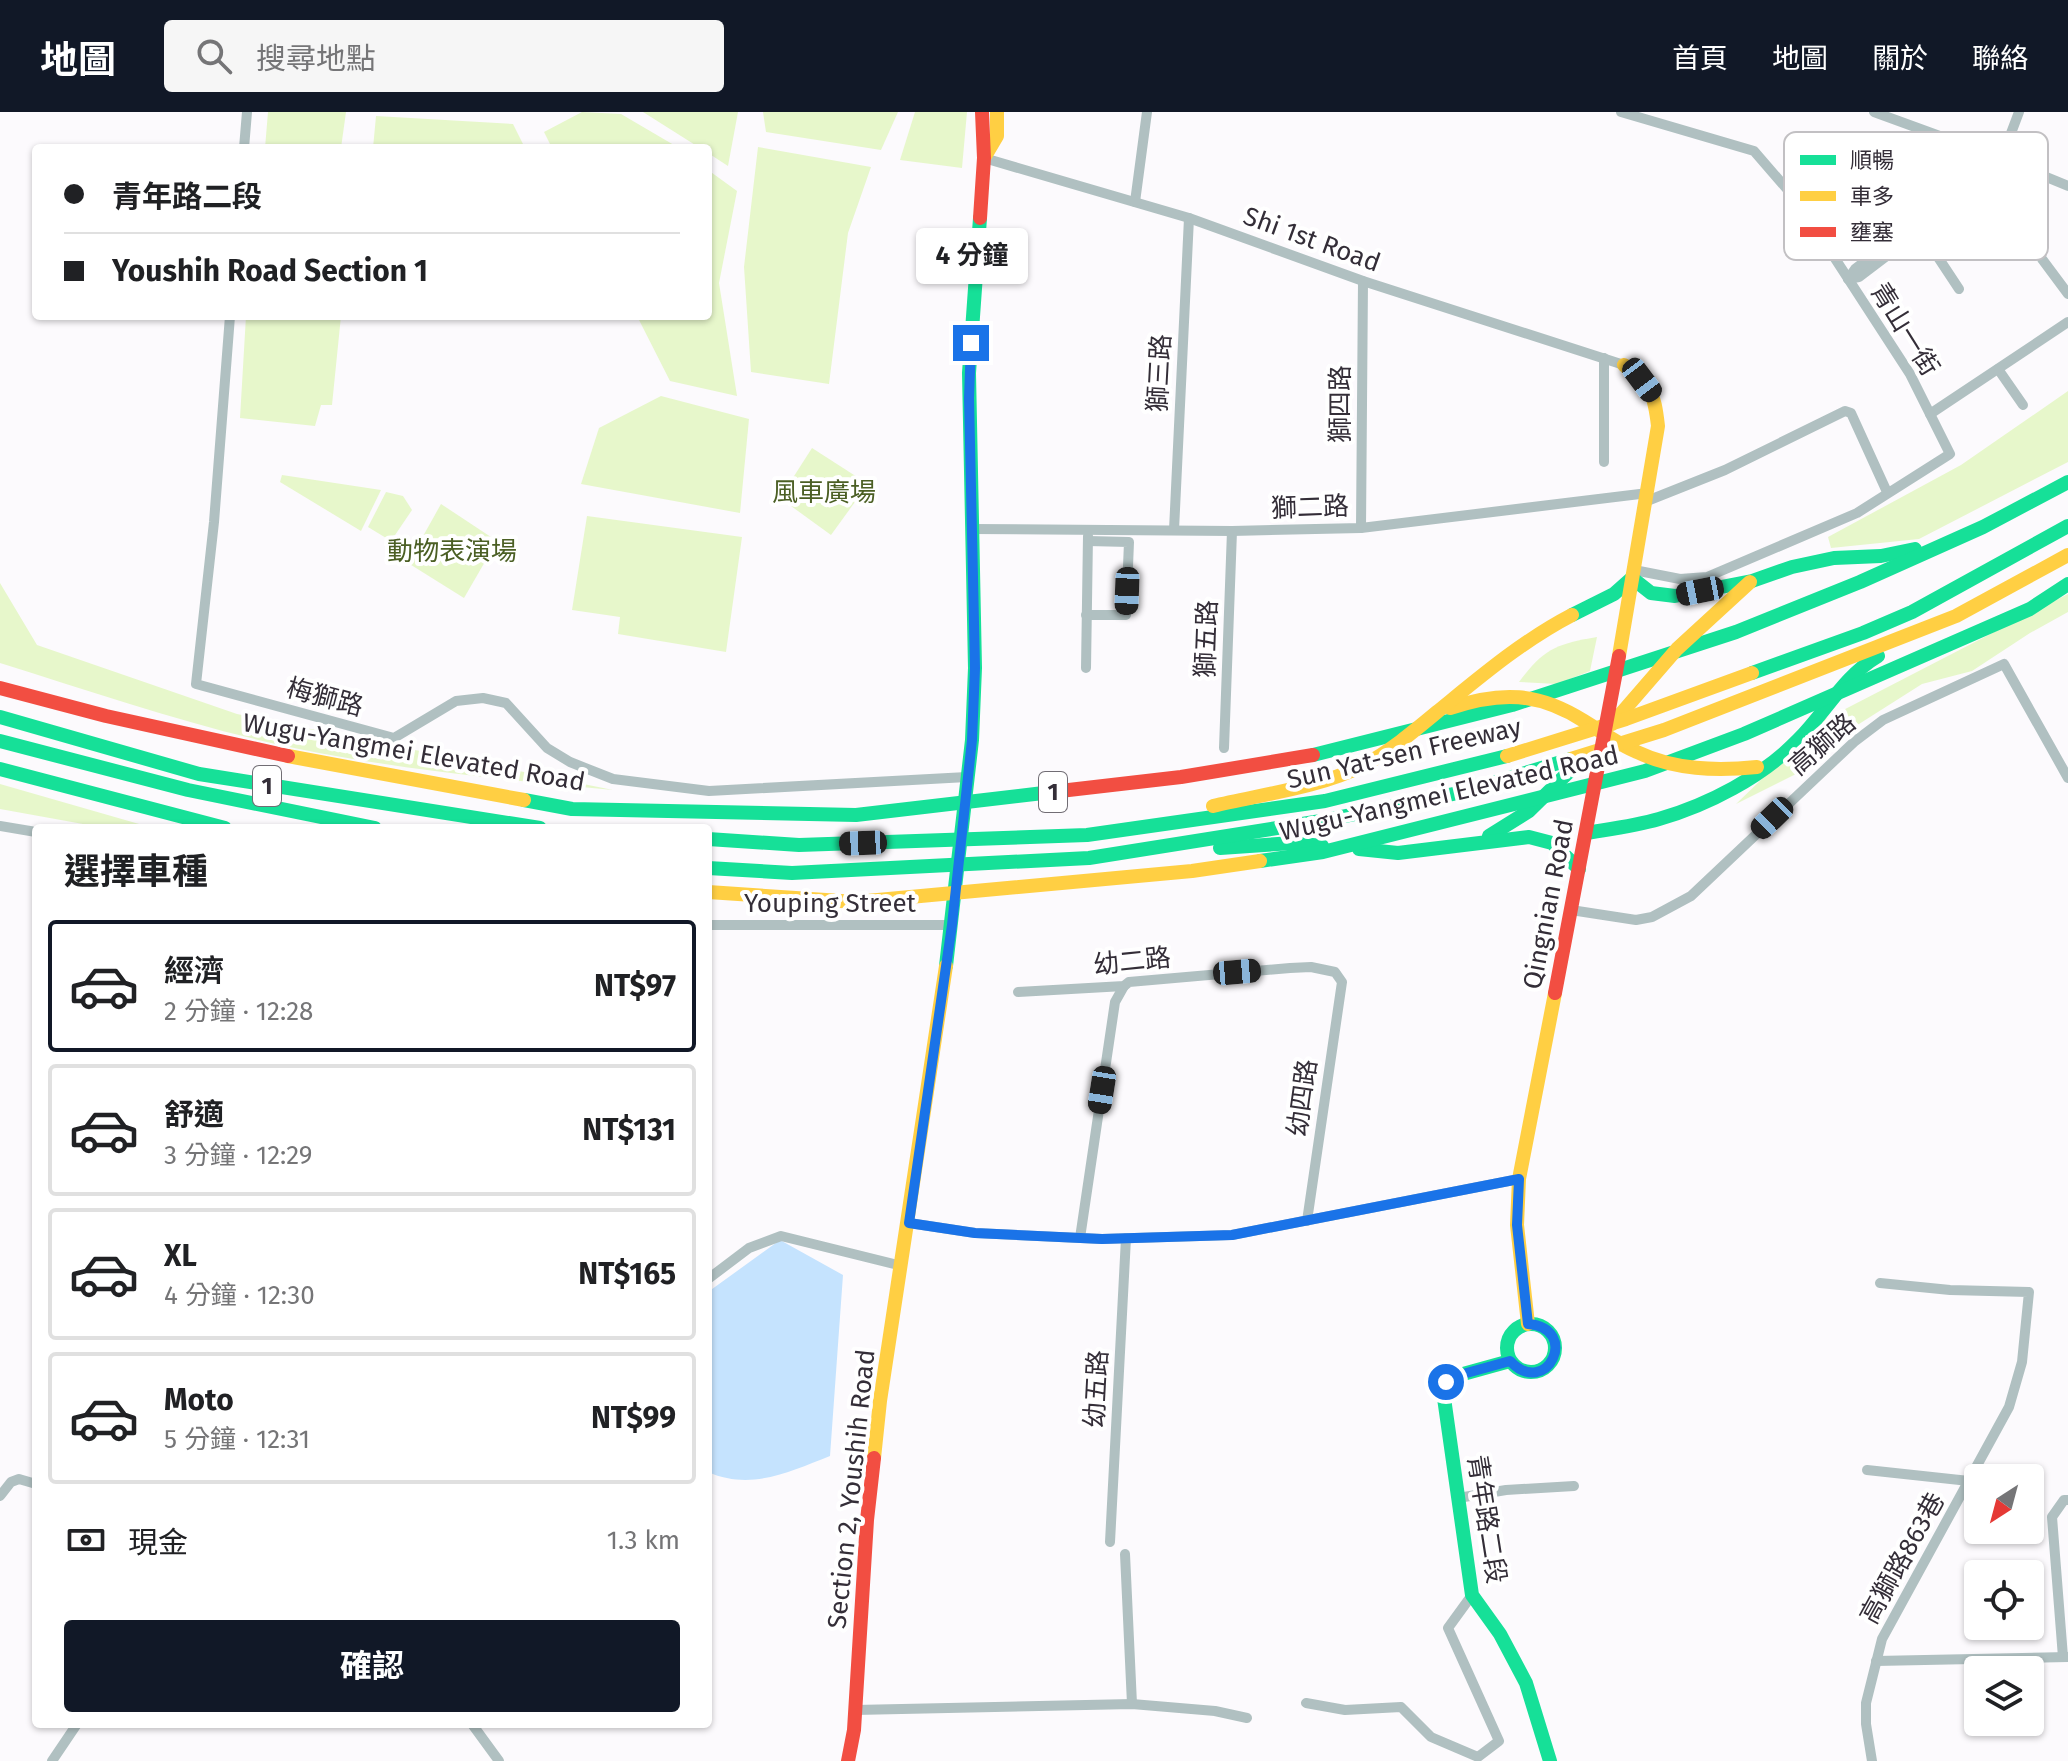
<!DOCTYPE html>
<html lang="zh-TW">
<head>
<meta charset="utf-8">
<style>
	:root { --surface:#fff; --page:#f6f6f6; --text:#202124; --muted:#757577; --line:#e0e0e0; --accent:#111827 }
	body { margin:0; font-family:"Fira Sans","Noto Sans TC",sans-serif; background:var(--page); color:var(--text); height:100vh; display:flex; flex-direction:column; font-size:30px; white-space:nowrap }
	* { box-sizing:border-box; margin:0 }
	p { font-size:26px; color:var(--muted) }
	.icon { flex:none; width:44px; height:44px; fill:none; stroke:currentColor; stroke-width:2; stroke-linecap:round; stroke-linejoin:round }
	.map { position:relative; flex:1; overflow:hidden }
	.sheet { position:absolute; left:32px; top:712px; width:680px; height:904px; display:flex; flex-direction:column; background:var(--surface); border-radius:8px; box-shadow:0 2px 6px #0004 }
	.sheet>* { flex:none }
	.guide { position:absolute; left:32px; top:32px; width:680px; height:176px; border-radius:8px; box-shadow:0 2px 6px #0004; display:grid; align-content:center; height:176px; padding:0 32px; background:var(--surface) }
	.needle { width:52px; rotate:216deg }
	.controls { position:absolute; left:1964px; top:1352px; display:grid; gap:16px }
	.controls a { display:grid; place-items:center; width:80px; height:80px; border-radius:8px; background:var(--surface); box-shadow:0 2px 6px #0004; font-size:40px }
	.end { position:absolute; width:36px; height:36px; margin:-18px; border:10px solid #1a73e8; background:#fff; box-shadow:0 0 0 4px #fff }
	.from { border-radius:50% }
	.bubble { position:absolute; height:56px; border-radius:8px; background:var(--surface); box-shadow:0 2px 6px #0004; font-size:26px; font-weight:700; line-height:56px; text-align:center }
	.car { position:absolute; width:24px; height:48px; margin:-24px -12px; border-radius:10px; box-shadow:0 0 6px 2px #0007; background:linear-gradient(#222 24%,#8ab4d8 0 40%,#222 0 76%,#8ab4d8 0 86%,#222 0) }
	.guide b { display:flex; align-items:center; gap:28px; height:76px; font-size:30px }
	.guide b+b { border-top:2px solid var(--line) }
	.guide i { width:20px; height:20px; background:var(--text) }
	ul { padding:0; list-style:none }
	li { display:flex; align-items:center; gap:24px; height:132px; margin:0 16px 12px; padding:0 16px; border:4px solid var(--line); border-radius:8px }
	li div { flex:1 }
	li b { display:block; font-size:30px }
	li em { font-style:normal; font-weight:700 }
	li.selected { border-color:var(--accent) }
	li>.icon { width:72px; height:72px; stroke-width:1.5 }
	h2 { padding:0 32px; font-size:36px; line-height:96px }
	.pay { display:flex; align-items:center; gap:20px; height:88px; padding:0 32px; font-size:30px }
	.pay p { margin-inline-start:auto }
	.action { display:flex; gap:16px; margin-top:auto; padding:16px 32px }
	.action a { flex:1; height:92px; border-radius:8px; background:var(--accent); color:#fff; font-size:32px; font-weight:700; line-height:92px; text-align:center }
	header { display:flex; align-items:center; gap:48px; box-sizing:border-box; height:112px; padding:0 40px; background:var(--accent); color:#fff }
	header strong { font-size:38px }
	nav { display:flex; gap:44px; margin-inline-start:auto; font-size:28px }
	.search { width:560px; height:72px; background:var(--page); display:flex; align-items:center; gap:20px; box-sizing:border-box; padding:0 28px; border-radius:8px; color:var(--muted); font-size:30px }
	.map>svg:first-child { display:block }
</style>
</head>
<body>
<header>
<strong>地圖</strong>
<div class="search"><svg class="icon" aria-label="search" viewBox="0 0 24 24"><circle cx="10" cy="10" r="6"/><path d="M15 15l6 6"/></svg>搜尋地點</div>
<nav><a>首頁</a><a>地圖</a><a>關於</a><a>聯絡</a></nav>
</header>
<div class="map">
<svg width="2068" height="1649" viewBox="0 0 2068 1649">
	<rect width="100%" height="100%" fill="#fcfafd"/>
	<g fill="#e7f7cb">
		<polygon points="268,0 346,0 341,36 265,36"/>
		<polygon points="582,0 621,2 679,36 552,36 544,20"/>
		<polygon points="643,0 738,0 728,54 708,41 708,36 700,36"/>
		<polygon points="763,0 898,0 881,38 766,20"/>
		<polygon points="915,0 967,0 962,56 900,48"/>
		<polygon points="376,4 513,12 525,36 373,36"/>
		<polygon points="758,35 871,55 848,121 829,272 751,260 744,155"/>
		<polygon points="708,58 737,79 719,171 737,284 670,269 637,204 708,204"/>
		<polygon points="246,204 341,204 332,293 321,293 315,314 240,306"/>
		<polygon points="2068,279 2068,350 1919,427 1831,436 1828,425 1961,353"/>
		<polygon points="661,284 749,307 740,401 581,372 599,316"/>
		<polygon points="812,336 868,372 831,423 780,386"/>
		<polygon points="282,363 381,378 361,419 280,370"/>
		<polygon points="386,380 403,384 412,398 391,429 368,415"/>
		<polygon points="441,392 497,429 464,486 408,451"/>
		<polygon points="587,404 742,425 726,540 618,522 620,505 572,498"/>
		<path d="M 0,471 L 37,533 L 237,602 L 613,678 C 507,668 403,658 299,637 C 197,616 99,582 0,551 Z"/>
		<polygon points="2068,482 2068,500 2030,521 1972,559 1922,572 1859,612 1802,659 1736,692 1822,609"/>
		<path d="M 1597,525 L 1590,559 L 1557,572 L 1519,570 C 1544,536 1557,532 1597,525 Z"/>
		<polygon points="0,672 153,716 105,716 0,697"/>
	</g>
	<path fill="#c5e3fe" d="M 780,1128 L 843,1163 L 830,1344 C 789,1360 751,1379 708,1360 L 708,1180 Z"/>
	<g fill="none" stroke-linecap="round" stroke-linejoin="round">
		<g stroke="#b0c0c1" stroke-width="10">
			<polyline points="1621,0 1754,39 1799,91 1910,262 1950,342 1857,401 1707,465 1680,467 1634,458"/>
			<polyline points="1874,0 2000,46 2068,74"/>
			<polyline points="244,36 247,0"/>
			<polyline points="984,46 1189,106 1363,169 1624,253"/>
			<polyline points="1135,90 1147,0"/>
			<polyline points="1920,118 1959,177"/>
			<polyline points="2042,147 2068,182"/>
			<polyline points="1848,167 1859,165 1996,61 2019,0"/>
			<polyline points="1848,167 1855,157 1998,47"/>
			<polyline points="230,204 214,410 196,572 394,626 456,589 483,586 506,591 547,636 570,650 613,667 709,679 967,665"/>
			<polyline points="1604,246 1604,350"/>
			<polyline points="1998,257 2023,293"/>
			<polyline points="1930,302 2068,210"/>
			<polyline points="1647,389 1725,358 1845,299 1851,301 1887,380"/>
			<polyline points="1361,416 1363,169"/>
			<polyline points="971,417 1232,419 1361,416 1648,381"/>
			<polyline points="1174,418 1189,106"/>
			<polyline points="1086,503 1126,503 1129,430 1088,429"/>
			<polyline points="1086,556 1088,424"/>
			<polyline points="1224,636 1232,419"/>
			<polyline points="0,714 36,720"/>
			<polyline points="1571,798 1636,808 1652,805 1691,784 1854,630 1883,608 2004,552 2068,666"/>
			<polyline points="708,813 952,813"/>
			<polyline points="1018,880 1124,874 1129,870 1290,856 1311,855 1335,860 1342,870 1307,1109"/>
			<polyline points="909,1111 975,1121 1102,1127 1232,1123 1519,1067"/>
			<polyline points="1080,1126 1115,890 1124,874"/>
			<polyline points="708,1167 749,1136 781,1124 902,1154"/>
			<polyline points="1867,1358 1969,1369"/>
			<polyline points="0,1384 11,1370 19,1367 36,1372"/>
			<polyline points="1458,1386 1506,1378 1574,1374"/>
			<polyline points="1110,1430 1126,1126"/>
			<polyline points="1125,1442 1132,1592"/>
			<polyline points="2063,1545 2052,1405 2064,1388 2068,1388"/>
			<polyline points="1876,1549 2068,1545"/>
			<polyline points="1306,1591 1345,1598 1401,1595 1431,1625 1478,1645 1499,1629 1448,1516 1472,1483"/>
			<polyline points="855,1598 1132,1592 1215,1599 1247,1606"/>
			<polyline points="472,1612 499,1649"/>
			<polyline points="52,1649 77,1612"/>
			<polyline points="1872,1649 1866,1612 1866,1591 1882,1527 2009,1295 2022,1250 2029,1180 1950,1178 1880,1171"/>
		</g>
		<g stroke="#16e098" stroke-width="14">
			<polyline points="1572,503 1614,482 1632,466 1651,481 1675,484 1752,469 1792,455 1834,446 1881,444 1915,437"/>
			<polyline points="1752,561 1863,521 1912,500 2068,414"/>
			<polyline points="0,605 199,662 540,716"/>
			<polyline points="0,629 188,678 375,716"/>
			<polyline points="1313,643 1512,593 1736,520 1860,470 1983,415 2068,370"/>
			<polyline points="0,657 225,716"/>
			<polyline points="524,688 572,697 856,703 1060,679"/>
			<path d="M 1586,721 C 1610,717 1635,714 1659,707 C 1708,693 1762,665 1798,628 C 1826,600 1843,565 1878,544"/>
			<polyline points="1489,724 1529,699 1585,644"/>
			<polyline points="708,727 799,733 1087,723 1325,689 1507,644"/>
			<polyline points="1220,736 1293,731 1322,734"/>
			<polyline points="1359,737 1398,741 1529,725 1552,731 1579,757"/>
			<polyline points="1260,749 1323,740 1645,659 1744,622 2030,497 2068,472"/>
			<polyline points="708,756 792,761 1089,746 1321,709 1463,680 1571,647"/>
			<polyline points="946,854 972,628 975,556 969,261 980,106"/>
			<circle cx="1531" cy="1236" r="24"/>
			<polyline points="1510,1249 1463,1262 1446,1270 1444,1286 1472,1483 1500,1522 1526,1571 1550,1649"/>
		</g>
		<g stroke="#ffcf43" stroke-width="14">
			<polyline points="984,46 997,24 997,0"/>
			<path d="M 1619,544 L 1658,314 C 1654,279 1651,275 1624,253"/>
			<path d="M 1450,596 C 1501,579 1538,580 1584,609 C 1602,620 1618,632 1637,640 C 1675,658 1716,659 1757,655"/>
			<polyline points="1612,612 1677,537 1750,470"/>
			<polyline points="288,644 524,688"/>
			<polyline points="1507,644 1626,607 1752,561"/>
			<polyline points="1571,647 1664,618 1956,504 2068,443"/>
			<path d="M 1213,694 C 1258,683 1321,675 1362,654 C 1389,640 1413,620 1437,600 C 1480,565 1522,529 1572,503"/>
			<polyline points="708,780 856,790 1192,759 1260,749"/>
			<polyline points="1528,1212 1517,1113 1519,1067 1555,881"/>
			<polyline points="874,1346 880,1289 946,854"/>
		</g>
		<g stroke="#f24e42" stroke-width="14">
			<polyline points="980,106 984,46 982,0"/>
			<polyline points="0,576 106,604 288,644"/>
			<polyline points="1060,679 1181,665 1313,643"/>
			<polyline points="1555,881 1619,544"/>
			<polyline points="848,1649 854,1618 867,1408 874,1346"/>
		</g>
	</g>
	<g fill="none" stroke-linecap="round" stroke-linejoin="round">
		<path stroke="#1a73e8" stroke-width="10" d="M 971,231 L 969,286 L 975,556 L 972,628 L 952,813 L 909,1111 L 975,1121 L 1102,1127 L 1232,1123 L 1519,1067 L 1517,1113 L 1528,1212 C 1581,1216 1547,1288 1510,1249 L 1463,1262 L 1446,1270"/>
	</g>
	<g text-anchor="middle" stroke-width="8" stroke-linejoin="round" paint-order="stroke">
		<g fill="#fff" stroke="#716d74" stroke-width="2">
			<rect x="253" y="654" width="28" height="40" rx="6"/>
			<rect x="1039" y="660" width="28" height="40" rx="6"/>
		</g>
		<g font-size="24" font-weight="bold" fill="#342e38">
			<text x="267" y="682">1</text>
			<text x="1053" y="688">1</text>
		</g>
		<g font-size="26" fill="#342e38" stroke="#fff">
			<text transform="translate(1312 127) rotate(20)" y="9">Shi 1st Road</text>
			<text transform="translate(1905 217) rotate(58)" y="9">青山一街</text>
			<text transform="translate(1159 261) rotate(-87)" y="9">獅三路</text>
			<text transform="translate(1340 292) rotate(-90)" y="9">獅四路</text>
			<text transform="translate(1310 395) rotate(-2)" y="9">獅二路</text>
			<text transform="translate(1206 527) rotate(-88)" y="9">獅五路</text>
			<text transform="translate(325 585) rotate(15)" y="9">梅獅路</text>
			<text transform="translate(1822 632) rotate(-41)" y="9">高獅路</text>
			<text transform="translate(414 640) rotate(10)" y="9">Wugu-Yangmei Elevated Road</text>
			<text transform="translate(1404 641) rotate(-13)" y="9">Sun Yat-sen Freeway</text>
			<text transform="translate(1449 681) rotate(-13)" y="9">Wugu-Yangmei Elevated Road</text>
			<text x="830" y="800">Youping Street</text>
			<text transform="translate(1548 792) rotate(-79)" y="9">Qingnian Road</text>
			<text transform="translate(1132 849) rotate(-6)" y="9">幼二路</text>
			<text transform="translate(1302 986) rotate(-82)" y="9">幼四路</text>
			<text transform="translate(1096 1277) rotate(-87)" y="9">幼五路</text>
			<text transform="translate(851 1377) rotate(-84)" y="9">Section 2, Youshih Road</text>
			<text transform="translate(1487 1407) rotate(81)" y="9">青年路二段</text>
			<text transform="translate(1902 1446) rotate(-61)" y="9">高獅路863巷</text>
		</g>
		<g font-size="26" fill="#4b5f24" stroke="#fff">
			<text x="824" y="389">風車廣場</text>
			<text x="452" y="448">動物表演場</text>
		</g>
	</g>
	<rect x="1784" y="20" width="264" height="128" rx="12" fill="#fff" stroke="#c2c0c3" stroke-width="2"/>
	<rect x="1800" y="43" width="36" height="10" fill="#16e098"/>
	<rect x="1800" y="79" width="36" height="10" fill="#ffcf43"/>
	<rect x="1800" y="115" width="36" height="10" fill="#f24e42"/>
	<g font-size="22" fill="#342e38">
		<text x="1850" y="56">順暢</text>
		<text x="1850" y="92">車多</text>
		<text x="1850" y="128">壅塞</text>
	</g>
</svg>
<div class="controls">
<a><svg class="needle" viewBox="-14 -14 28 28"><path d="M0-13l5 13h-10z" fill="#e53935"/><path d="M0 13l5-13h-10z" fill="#757577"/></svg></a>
<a><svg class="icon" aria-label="locate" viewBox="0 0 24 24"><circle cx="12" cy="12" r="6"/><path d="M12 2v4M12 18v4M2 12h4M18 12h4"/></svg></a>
<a><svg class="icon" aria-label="layers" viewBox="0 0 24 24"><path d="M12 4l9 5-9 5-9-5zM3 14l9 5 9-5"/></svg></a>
</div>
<i class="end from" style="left:1446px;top:1270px"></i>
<i class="end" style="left:971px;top:231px"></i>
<div class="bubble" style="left:916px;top:116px;width:112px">4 分鐘</div>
<i class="car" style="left:1642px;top:268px;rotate:143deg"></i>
<i class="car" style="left:1127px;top:479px;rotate:182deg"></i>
<i class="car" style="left:1700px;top:479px;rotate:259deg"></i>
<i class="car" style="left:1772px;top:706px;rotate:226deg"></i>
<i class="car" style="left:863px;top:731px;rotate:268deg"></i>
<i class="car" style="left:1237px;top:860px;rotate:85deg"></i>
<i class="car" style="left:1102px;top:978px;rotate:189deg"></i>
<div class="guide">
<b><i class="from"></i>青年路二段</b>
<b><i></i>Youshih Road Section 1</b>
</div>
<section class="sheet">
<h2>選擇車種</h2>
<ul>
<li class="selected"><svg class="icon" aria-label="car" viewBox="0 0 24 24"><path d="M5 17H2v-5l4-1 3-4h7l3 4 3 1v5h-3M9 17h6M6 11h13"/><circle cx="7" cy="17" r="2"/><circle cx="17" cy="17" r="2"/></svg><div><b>經濟</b><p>2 分鐘 · 12:28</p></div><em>NT$97</em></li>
<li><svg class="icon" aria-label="car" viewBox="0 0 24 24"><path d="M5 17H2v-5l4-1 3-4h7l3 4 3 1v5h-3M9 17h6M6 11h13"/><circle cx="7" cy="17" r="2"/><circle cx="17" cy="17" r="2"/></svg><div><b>舒適</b><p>3 分鐘 · 12:29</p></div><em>NT$131</em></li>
<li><svg class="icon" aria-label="car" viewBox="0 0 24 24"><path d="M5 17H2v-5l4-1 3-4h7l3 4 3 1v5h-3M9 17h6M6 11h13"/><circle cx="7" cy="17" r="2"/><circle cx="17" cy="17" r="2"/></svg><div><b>XL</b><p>4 分鐘 · 12:30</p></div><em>NT$165</em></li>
<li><svg class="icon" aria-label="car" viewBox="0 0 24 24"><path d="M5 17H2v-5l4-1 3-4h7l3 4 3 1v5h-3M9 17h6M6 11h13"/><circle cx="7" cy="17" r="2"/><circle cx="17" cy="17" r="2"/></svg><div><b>Moto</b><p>5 分鐘 · 12:31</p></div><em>NT$99</em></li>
</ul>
<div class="pay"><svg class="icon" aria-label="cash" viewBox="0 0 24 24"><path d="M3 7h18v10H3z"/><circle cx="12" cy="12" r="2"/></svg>現金<p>1.3 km</p></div>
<div class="action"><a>確認</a></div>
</section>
</div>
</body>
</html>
